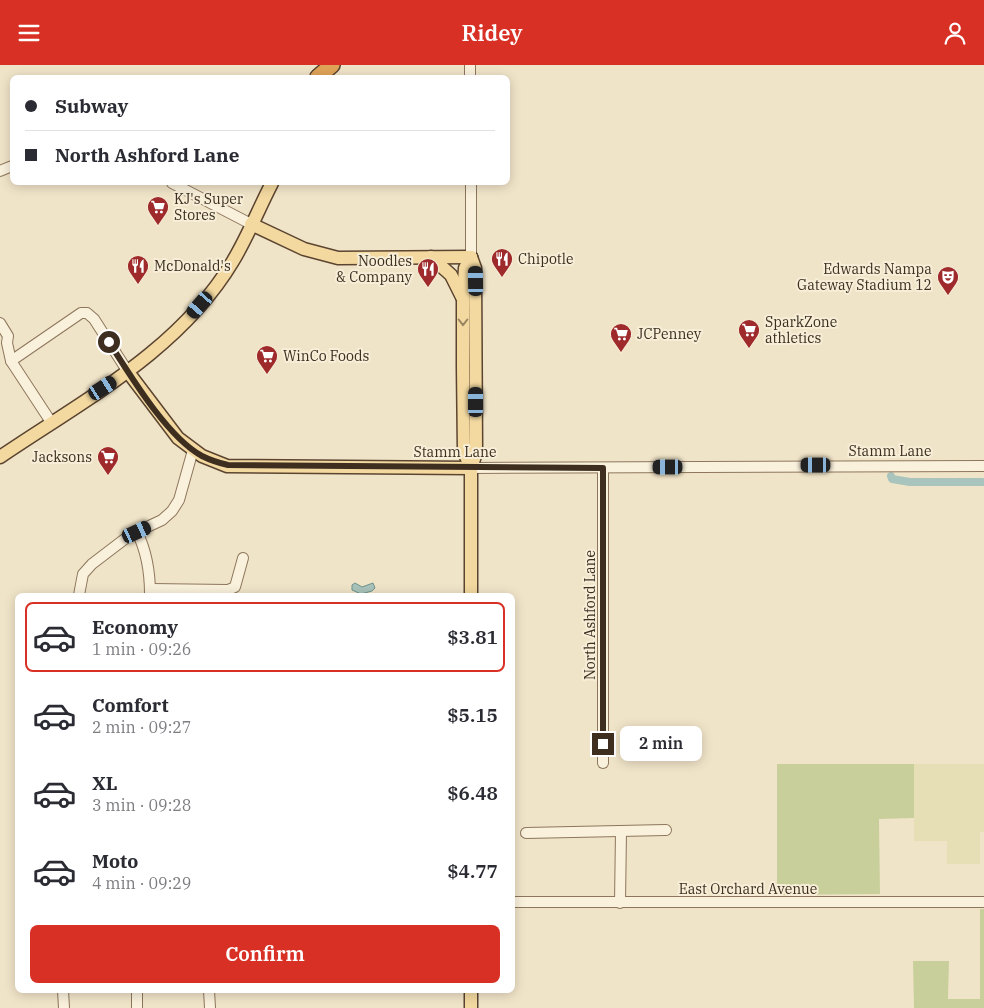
<!DOCTYPE html>
<html lang="en">
<head>
<meta charset="utf-8">
<style>
	:root { --surface:#fff; --page:#f2f2f3; --text:#2b2b33; --muted:#7c7c81; --line:#e1e1e2; --accent:#d93025 }
	body { margin:0; font-family:"IBM Plex Serif",serif; background:var(--page); color:var(--text); height:100vh; display:flex; flex-direction:column; font-size:19px; white-space:nowrap }
	* { box-sizing:border-box; margin:0 }
	p { font-size:16px; color:var(--muted) }
	.icon { flex:none; width:28px; height:28px; fill:none; stroke:currentColor; stroke-width:2; stroke-linecap:round; stroke-linejoin:round }
	.map { position:relative; flex:1; overflow:hidden }
	.drawer { position:absolute; left:15px; top:528px; width:500px; height:400px; display:flex; flex-direction:column; background:var(--surface); border-radius:8px; box-shadow:0 2px 12px #0003 }
	.drawer>* { flex:none }
	.hud { position:absolute; left:10px; top:10px; width:500px; height:110px; border-radius:8px; box-shadow:0 2px 12px #0003; display:grid; align-content:center; height:110px; padding:0 15px; background:var(--surface) }
	.end { position:absolute; width:22px; height:22px; margin:-11px; border:6px solid #3d2e20; background:#fff; box-shadow:0 0 0 2px #fff }
	.from { border-radius:50% }
	.bubble { position:absolute; height:35px; border-radius:8px; background:var(--surface); box-shadow:0 2px 12px #0003; font-size:16px; font-weight:600; line-height:35px; text-align:center }
	.car { position:absolute; width:15px; height:30px; margin:-15px -8px; border-radius:6px; box-shadow:0 0 4px 1px #0007; background:linear-gradient(#222 24%,#8ab4d8 0 40%,#222 0 76%,#8ab4d8 0 86%,#222 0) }
	.hud b { display:flex; align-items:center; gap:18px; height:48px; font-size:19px }
	.hud b+b { border-top:1px solid var(--line) }
	.hud i { width:12px; height:12px; background:var(--text) }
	ul { padding:9px 0 0; list-style:none }
	li { display:flex; align-items:center; gap:15px; height:70px; margin:0 10px 8px; padding:0 5px; border:2px solid transparent; border-radius:8px }
	li div { flex:1 }
	li b { display:block; font-size:19px }
	li em { font-style:normal; font-weight:600 }
	li.on { border-color:var(--accent) }
	li>.icon { width:45px; height:45px; stroke-width:1.5 }
	.action { display:flex; gap:10px; margin-top:auto; padding:10px 15px }
	.action a { flex:1; height:58px; border-radius:8px; background:var(--accent); color:#fff; font-size:20px; font-weight:600; line-height:58px; text-align:center }
	header { display:flex; justify-content:space-between; align-items:center; height:65px; padding:0 15px; background:var(--accent); color:#fff; font-size:22px; font-weight:600 }
	.map>svg:first-child { display:block }
</style>
</head>
<body>
<header><svg class="icon" aria-label="menu" viewBox="0 0 24 24"><path d="M4 6h16M4 12h16M4 18h16"/></svg>Ridey<svg class="icon" aria-label="person" viewBox="0 0 24 24"><circle cx="12" cy="8" r="4"/><path d="M4 21q1-7 8-7t8 7"/></svg></header>
<div class="map">
<svg width="984" height="943" viewBox="0 0 984 943">
	<rect width="100%" height="100%" fill="#f0e4c8"/>
	<polygon fill="#e6deb5" points="914,699 984,699 984,767 980,767 980,799 947,799 947,776 914,776"/>
	<g fill="#c9cf9b">
		<polygon points="777,699 914,699 914,753 879,754 880,829 777,830"/>
		<polygon points="980,844 984,844 984,943 914,943 913,896 949,896 948,934 980,934"/>
	</g>
	<polygon fill="#a9c4bc" stroke="#6f938a" points="355,518 362,522 373,518 375,523 372,526 361,529 352,525 352,520"/>
	<g fill="none" stroke-linecap="round" stroke-linejoin="round">
		<polyline stroke="#a9c4bc" stroke-width="8" points="891,411 892,414 910,417 982,417"/>
		<g stroke="#8d765c" stroke-width="12">
			<g id="minor">
				<polyline points="470,0 470,12"/>
				<polyline points="0,106 12,101"/>
				<polyline points="172,118 251,159"/>
				<polyline points="471,118 471,192"/>
				<polyline points="0,258 8,271 7,278 11,296 51,357"/>
				<polyline points="11,296 81,248 87,248 94,254 128,307"/>
				<polyline points="471,403 984,401"/>
				<path d="M 137,467 C 147,487 150,507 150,529"/>
				<polyline points="150,524 228,525 235,522 243,493"/>
				<polyline points="79,530 83,509 92,499 130,470 162,455 172,446 179,435 193,385"/>
				<polyline points="603,698 603,403"/>
				<polyline points="526,768 666,765"/>
				<polyline points="512,837 984,837"/>
				<polyline points="620,838 621,766"/>
				<polyline points="63,925 64,943"/>
				<polyline points="209,925 210,943"/>
				<polyline points="137,943 137,925"/>
			</g>
		</g>
		<g stroke="#5b4430" stroke-width="15">
			<g id="major">
				<polyline points="251,159 304,184 338,193 471,192"/>
				<polyline points="431,192 451,210 462,232"/>
				<polyline points="471,192 475,203 476,388 471,403 471,530"/>
				<polyline points="471,192 465,203 463,233 463,302 464,387 471,403"/>
				<polyline points="128,307 178,373 202,391 227,401 471,403"/>
				<path d="M 0,392 C 84,335 180,285 233,196 C 248,171 259,143 272,118"/>
				<polyline points="471,925 471,943"/>
			</g>
		</g>
		<g stroke="#5b4430" stroke-width="18">
			<polyline id="highway" points="318,12 332,0"/>
		</g>
		<use href="#minor" stroke="#faf1dc" stroke-width="10"/>
		<use href="#major" stroke="#f3d9a0" stroke-width="12"/>
		<use href="#highway" stroke="#e0a458" stroke-width="15"/>
	</g>
	<defs><path id="oneway-chevron" d="M-2-3.5L2.5 0L-2 3.5" fill="none" stroke-width="1.6" stroke-linecap="round" stroke-linejoin="round" transform="scale(1.25)"/></defs>
	<use stroke="#988460" href="#oneway-chevron" transform="translate(463 257) rotate(90)"/>
	<g fill="none" stroke-linecap="round" stroke-linejoin="round">
		<path stroke="#3d2e20" stroke-width="6" d="M 109,277 C 130,310 167,372 202,391 C 210,395 219,398 228,400 L 603,403 L 603,679"/>
	</g>
	<defs>
		<g id="supermarket-pin" transform="scale(1.125)"><path d="M0 17L-7.5 6A9.5 9.5 0 1 1 7.5 6Z" fill="#9e2a2b" stroke="#f7eed8"/><path d="M-6-5.5h2.5l.6 2H6L4.5 2H-2.5L-4.4-4H-6ZM-1.5 3.2a1.3 1.3 0 1 0 .1 0ZM3 3.2a1.3 1.3 0 1 0 .1 0Z" fill="#fff"/></g>
		<g id="restaurant-pin" transform="scale(1.125)"><path d="M0 17L-7.5 6A9.5 9.5 0 1 1 7.5 6Z" fill="#9e2a2b" stroke="#f7eed8"/><path d="M-5-6h1v4h1v-4h1v4h1v-4h1v5L-1.5 .5V6h-2V.5L-5-1ZM5-6V6H3V1.5H1.5Q1.5-4 5-6Z" fill="#fff"/></g>
		<g id="theatre-pin" transform="scale(1.125)"><path d="M0 17L-7.5 6A9.5 9.5 0 1 1 7.5 6Z" fill="#9e2a2b" stroke="#f7eed8"/><path d="M-5-5.5Q0-4 5-5.5V0Q5 5 0 6Q-5 5-5 0ZM-3.3-2.5H-1v1.5H-3.3ZM1-2.5H3.3v1.5H1ZM-2.8 1Q0 5.5 2.8 1Z" fill="#fff"/></g>
	</defs>
	<g fill-rule="evenodd">
		<use href="#supermarket-pin" x="158" y="142"/>
		<use href="#restaurant-pin" x="502" y="194"/>
		<use href="#restaurant-pin" x="138" y="201"/>
		<use href="#restaurant-pin" x="428" y="204"/>
		<use href="#theatre-pin" x="948" y="212"/>
		<use href="#supermarket-pin" x="749" y="265"/>
		<use href="#supermarket-pin" x="621" y="269"/>
		<use href="#supermarket-pin" x="267" y="291"/>
		<use href="#supermarket-pin" x="108" y="392"/>
	</g>
	<g text-anchor="middle" stroke-width="4" stroke-linejoin="round" paint-order="stroke">
		<g font-size="14" fill="#3d2e20" stroke="#f7eed8" text-anchor="start">
			<text x="174" y="139">KJ's Super<tspan x="174" dy="16">Stores</tspan></text>
			<text x="518" y="199">Chipotle</text>
			<text x="412" y="201" text-anchor="end">Noodles<tspan x="412" dy="16">&amp; Company</tspan></text>
			<text x="154" y="206">McDonald's</text>
			<text x="932" y="209" text-anchor="end">Edwards Nampa<tspan x="932" dy="16">Gateway Stadium 12</tspan></text>
			<text x="765" y="262">SparkZone<tspan x="765" dy="16">athletics</tspan></text>
			<text x="637" y="274">JCPenney</text>
			<text x="283" y="296">WinCo Foods</text>
			<text x="92" y="397" text-anchor="end">Jacksons</text>
		</g>
		<g font-size="14" fill="#3d2e20" stroke="#f7eed8">
			<text x="890" y="391">Stamm Lane</text>
			<text x="455" y="392">Stamm Lane</text>
			<text transform="translate(590 550) rotate(-90)" y="5">North Ashford Lane</text>
			<text x="748" y="829">East Orchard Avenue</text>
		</g>
	</g>
</svg>
<i class="end from" style="left:109px;top:277px"></i>
<i class="end" style="left:603px;top:679px"></i>
<div class="bubble" style="left:620px;top:661px;width:82px">2 min</div>
<i class="car" style="left:476px;top:216px;rotate:359deg"></i>
<i class="car" style="left:200px;top:240px;rotate:221deg"></i>
<i class="car" style="left:103px;top:323px;rotate:57deg"></i>
<i class="car" style="left:476px;top:337px;rotate:0deg"></i>
<i class="car" style="left:816px;top:400px;rotate:270deg"></i>
<i class="car" style="left:668px;top:402px;rotate:270deg"></i>
<i class="car" style="left:137px;top:467px;rotate:65deg"></i>
<div class="hud">
<b><i class="from"></i>Subway</b>
<b><i></i>North Ashford Lane</b>
</div>
<section class="drawer">
<ul>
<li class="on"><svg class="icon" aria-label="car" viewBox="0 0 24 24"><path d="M5 17H2v-5l4-1 3-4h7l3 4 3 1v5h-3M9 17h6M6 11h13"/><circle cx="7" cy="17" r="2"/><circle cx="17" cy="17" r="2"/></svg><div><b>Economy</b><p>1 min · 09:26</p></div><em>$3.81</em></li>
<li><svg class="icon" aria-label="car" viewBox="0 0 24 24"><path d="M5 17H2v-5l4-1 3-4h7l3 4 3 1v5h-3M9 17h6M6 11h13"/><circle cx="7" cy="17" r="2"/><circle cx="17" cy="17" r="2"/></svg><div><b>Comfort</b><p>2 min · 09:27</p></div><em>$5.15</em></li>
<li><svg class="icon" aria-label="car" viewBox="0 0 24 24"><path d="M5 17H2v-5l4-1 3-4h7l3 4 3 1v5h-3M9 17h6M6 11h13"/><circle cx="7" cy="17" r="2"/><circle cx="17" cy="17" r="2"/></svg><div><b>XL</b><p>3 min · 09:28</p></div><em>$6.48</em></li>
<li><svg class="icon" aria-label="car" viewBox="0 0 24 24"><path d="M5 17H2v-5l4-1 3-4h7l3 4 3 1v5h-3M9 17h6M6 11h13"/><circle cx="7" cy="17" r="2"/><circle cx="17" cy="17" r="2"/></svg><div><b>Moto</b><p>4 min · 09:29</p></div><em>$4.77</em></li>
</ul>
<div class="action"><a>Confirm</a></div>
</section>
</div>
</body>
</html>
